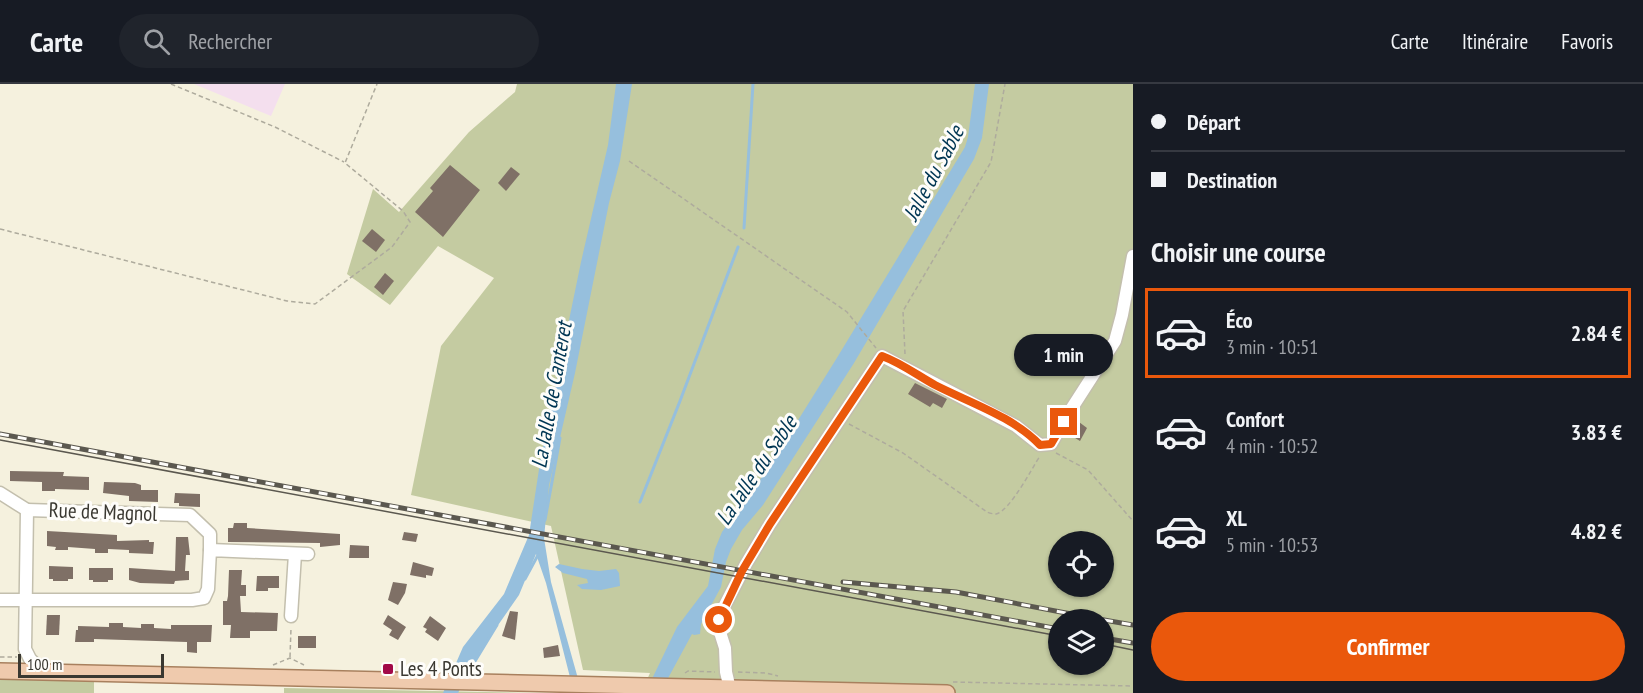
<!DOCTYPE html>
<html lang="fr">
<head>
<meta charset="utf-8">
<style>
	:root { --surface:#171b24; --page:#20242c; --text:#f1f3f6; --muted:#9ea1a6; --line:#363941; --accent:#ea580c }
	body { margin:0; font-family:"PT Sans Narrow",sans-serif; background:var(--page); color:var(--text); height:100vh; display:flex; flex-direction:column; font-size:22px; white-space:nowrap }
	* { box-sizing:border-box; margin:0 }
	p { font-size:20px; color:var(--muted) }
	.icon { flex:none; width:33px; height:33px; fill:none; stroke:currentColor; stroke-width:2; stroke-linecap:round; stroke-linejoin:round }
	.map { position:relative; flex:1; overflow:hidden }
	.sheet { display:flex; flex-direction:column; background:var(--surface); width:510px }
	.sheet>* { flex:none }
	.banner { display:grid; align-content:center; height:132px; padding:0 18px; background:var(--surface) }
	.tools { position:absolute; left:1048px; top:447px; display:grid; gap:12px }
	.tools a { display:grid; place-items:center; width:66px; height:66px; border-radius:50%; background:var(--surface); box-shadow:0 2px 4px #0004; font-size:30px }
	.scale { position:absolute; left:18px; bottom:15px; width:146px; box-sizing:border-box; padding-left:6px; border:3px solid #3a3831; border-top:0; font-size:16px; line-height:21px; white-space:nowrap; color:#3a3831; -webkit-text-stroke:4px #fefdfa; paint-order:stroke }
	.end { position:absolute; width:27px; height:27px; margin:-14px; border:8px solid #ea580c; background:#fff; box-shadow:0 0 0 3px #fff }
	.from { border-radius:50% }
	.bubble { position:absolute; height:42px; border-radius:21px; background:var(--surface); box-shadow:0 2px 4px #0004; font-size:20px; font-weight:700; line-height:42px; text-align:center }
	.banner b { display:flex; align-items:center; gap:21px; height:57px; font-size:22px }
	.banner b+b { border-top:2px solid var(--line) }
	.banner i { width:15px; height:15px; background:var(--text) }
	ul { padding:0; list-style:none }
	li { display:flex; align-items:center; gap:18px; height:90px; margin:0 12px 9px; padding:0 6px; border:3px solid transparent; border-radius:0px }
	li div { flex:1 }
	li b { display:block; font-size:22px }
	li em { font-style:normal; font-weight:700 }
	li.active { border-color:var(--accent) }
	li>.icon { width:54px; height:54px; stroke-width:1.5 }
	h2 { padding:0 18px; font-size:27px; line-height:72px }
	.action { display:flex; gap:12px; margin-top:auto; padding:12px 18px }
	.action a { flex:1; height:69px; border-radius:36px; background:var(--accent); color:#fff; font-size:24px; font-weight:700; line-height:69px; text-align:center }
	header { display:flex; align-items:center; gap:36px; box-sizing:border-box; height:84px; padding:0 30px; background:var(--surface); border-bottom:2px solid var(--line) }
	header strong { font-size:28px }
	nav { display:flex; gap:33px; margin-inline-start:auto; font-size:21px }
	.search { width:420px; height:54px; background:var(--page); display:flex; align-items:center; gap:15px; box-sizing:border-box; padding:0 21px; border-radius:33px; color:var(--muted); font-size:22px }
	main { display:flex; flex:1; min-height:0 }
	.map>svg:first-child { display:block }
</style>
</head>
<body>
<header>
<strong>Carte</strong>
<div class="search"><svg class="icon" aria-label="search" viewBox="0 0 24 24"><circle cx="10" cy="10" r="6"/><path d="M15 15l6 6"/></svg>Rechercher</div>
<nav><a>Carte</a><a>Itinéraire</a><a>Favoris</a></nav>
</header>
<main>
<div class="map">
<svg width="1133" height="609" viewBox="0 0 1133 609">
	<rect width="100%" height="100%" fill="#f5f1de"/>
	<polygon fill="#f4dfee" points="194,0 285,0 271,32"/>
	<g fill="#c4cba1" fill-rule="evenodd">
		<path d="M 517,0 L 1133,0 L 1133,609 L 641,609 L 650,589 L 583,586 L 551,442 L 411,411 L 441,262 L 494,194 L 438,162 L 390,221 L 347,190 L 373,105 L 399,128 L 469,48 L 515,8 ZM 1059,458 L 1104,458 L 1104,502 L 1059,502 ZM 1059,536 L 1104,536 L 1104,580 L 1059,580 Z"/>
		<polygon points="0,593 94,595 94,609 0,609"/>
		<polygon points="284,604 530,609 284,609"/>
	</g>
	<g fill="#96bfdd">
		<polygon points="616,0 632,0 620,77 609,119 575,289 549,401 544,454 551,498 582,609 574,609 546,499 536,470 519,511 480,567 458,609 443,609 463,563 504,510 529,451 541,372 581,178 608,61"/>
		<polygon points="975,0 989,0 982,54 974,75 854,279 763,421 742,446 731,465 726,478 721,503 701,540 700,550 694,551 692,550 660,609 651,597 677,543 708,502 715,465 722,448 765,389 835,277 965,63 968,53"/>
		<polygon points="559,480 582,485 599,487 616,485 619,489 620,502 601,506 582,505 577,501 588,499 587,495 563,489 555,483"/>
	</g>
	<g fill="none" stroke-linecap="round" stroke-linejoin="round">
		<g stroke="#96bfdd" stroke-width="3">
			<polyline points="744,144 753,0"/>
			<polyline points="640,418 680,317 738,163"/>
			<polyline points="545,436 560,354"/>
			<polyline points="525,495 538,471"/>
			<polyline points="466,592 497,541"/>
		</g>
	</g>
	<g fill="#7f7066">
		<polygon points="450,81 480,106 443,153 415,128 433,107 430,104"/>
		<polygon points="511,83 520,90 506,107 498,99"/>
		<polygon points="372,145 385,156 376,168 362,157"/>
		<polygon points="385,189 394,197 383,211 374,203"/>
		<polygon points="915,299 947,315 942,324 933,319 930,323 908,310"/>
		<polygon points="1075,335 1087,344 1080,357 1067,349"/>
		<polygon points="10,387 64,388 63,392 89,393 89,406 55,405 55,407 42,407 42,398 10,397"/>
		<polygon points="104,398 135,399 141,401 141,406 158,406 158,418 129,417 129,412 103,409"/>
		<polygon points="175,409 200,410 200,423 179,422 179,419 174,419"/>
		<polygon points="234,439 247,439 247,444 340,450 340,461 320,463 320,459 228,458 228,444 233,444"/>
		<polygon points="47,447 117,451 117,457 149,456 149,458 154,458 153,470 129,469 129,466 108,465 108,469 95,469 95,465 68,463 68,466 55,466 56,463 47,462"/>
		<polygon points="404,448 418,450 416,458 402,456"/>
		<polygon points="176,453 188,453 190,471 186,471 185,487 189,487 189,496 175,497 174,500 140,499 129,496 129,484 175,487"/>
		<polygon points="350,461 369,462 369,474 349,474"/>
		<polygon points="413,478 434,484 432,492 426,491 426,494 410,491"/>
		<polygon points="49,482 73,483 73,495 68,495 68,497 53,497 53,495 49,495"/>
		<polygon points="89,484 113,484 113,496 108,496 108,498 93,498 93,496 89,496"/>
		<polygon points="229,486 242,486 241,501 246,501 246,512 240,512 241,528 278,529 277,547 250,547 250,554 230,554 231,541 223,541 223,517 227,517 228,512"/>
		<polygon points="257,492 279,492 279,504 268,504 268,507 256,507"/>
		<polygon points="393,498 407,500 405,509 398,521 388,516"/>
		<polygon points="510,527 518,528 515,556 502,552"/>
		<polygon points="47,531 60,531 59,551 46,551"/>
		<polygon points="388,531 406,543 398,556 389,551 392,546 383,540"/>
		<polygon points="430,532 446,544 438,557 425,548 427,545 423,543"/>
		<polygon points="109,539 123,539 123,543 141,544 141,540 154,540 154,544 171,545 171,541 212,541 211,558 197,558 197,569 187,568 187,558 94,555 94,558 75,558 76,546 78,546 78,542 109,543"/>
		<rect x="298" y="552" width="18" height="12"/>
		<polygon points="558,561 560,572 544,574 543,564"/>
	</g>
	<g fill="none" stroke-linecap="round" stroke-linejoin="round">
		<g stroke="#c3bfad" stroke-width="15">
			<g id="minor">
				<polyline points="0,409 27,426"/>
				<polyline points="0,516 192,516 204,514 208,505 210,466 308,470"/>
				<polyline points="291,532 295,470"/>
				<polyline points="43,588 30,575 25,565 27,426 190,431 210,450 210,466"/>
				<polyline points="730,605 726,588 725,564 719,545 722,527 746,480 770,440 882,272 1016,342 1040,361 1051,360 1070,327 1115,257 1122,231 1133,172"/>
			</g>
		</g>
		<g stroke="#a8805e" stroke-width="18">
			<polyline id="major" points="0,587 947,609"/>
		</g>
		<g stroke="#aeab9d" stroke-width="1.5" stroke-dasharray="4.5 3" stroke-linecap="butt">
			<polyline points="171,0 275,43 344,78"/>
			<polyline points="629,77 847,228 876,264"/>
			<polyline points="0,145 287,217 315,220 392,163 410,138 403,127 345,79 377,0"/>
			<polyline points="905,270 903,227 991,78 1005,0"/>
			<path d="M 849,340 L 903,369 L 987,428 C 989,429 993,430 996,430 C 1010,427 1032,384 1040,372"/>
			<polyline points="1056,369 1088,386 1133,437"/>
			<polyline points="0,573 17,573"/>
			<polyline points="290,573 291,544"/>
			<polyline points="273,581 290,574 304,581"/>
			<polyline points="738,588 766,589 778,592"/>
			<polyline points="685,589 688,587 715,588"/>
			<polyline points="953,598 1133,602"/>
		</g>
		<use href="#minor" stroke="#fff" stroke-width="12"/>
		<use href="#major" stroke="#efcaad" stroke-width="15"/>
		<g stroke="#5b584f" stroke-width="1.5">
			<polyline points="0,356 1059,552"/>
			<polyline points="1104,560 1133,566"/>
		</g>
		<g stroke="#5b584f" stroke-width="5">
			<g id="rail">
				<polyline points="0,350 1059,545"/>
				<polyline points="843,498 956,508 1103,536"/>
				<polyline points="1104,536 1133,541"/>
				<polyline points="1104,554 1133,559"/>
			</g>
		</g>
		<use href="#rail" stroke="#fefdfa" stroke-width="3" stroke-dasharray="9" stroke-linecap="butt"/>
	</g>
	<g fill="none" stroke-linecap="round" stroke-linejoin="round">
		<path stroke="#ea580c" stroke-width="8" d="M 719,536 L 742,487 L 770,440 L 882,272 C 901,279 917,291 935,301 C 968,318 1014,333 1040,361 L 1051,360 L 1064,338"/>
	</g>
	<rect fill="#a20948" stroke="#fefdfa" stroke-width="2" x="382" y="579" width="12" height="12" rx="3"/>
	<g text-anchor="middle" stroke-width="6" stroke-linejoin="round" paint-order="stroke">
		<g font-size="21" fill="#3a3831" stroke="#fefdfa">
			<text transform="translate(103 428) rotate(2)" y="7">Rue de Magnol</text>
		</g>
		<g font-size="21" fill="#3a3831" stroke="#fefdfa" text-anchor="start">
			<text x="400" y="592">Les 4 Ponts</text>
		</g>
		<g font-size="22" font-style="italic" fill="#003653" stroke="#fefdfa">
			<text transform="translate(933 89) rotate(-62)" y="8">Jalle du Sable</text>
			<text transform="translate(551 311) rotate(-80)" y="8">La Jalle de Canteret</text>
			<text transform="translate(756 386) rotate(-56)" y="8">La Jalle du Sable</text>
		</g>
	</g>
</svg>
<div class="tools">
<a><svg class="icon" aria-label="locate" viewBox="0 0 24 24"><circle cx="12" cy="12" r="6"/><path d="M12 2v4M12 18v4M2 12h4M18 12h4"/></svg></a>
<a><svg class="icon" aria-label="layers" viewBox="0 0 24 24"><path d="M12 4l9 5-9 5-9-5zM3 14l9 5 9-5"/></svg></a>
</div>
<div class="scale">100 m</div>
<i class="end from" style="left:719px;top:536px"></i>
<i class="end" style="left:1064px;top:338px"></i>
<div class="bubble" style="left:1014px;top:250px;width:99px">1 min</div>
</div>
<section class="sheet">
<div class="banner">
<b><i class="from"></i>Départ</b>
<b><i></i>Destination</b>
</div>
<h2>Choisir une course</h2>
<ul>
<li class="active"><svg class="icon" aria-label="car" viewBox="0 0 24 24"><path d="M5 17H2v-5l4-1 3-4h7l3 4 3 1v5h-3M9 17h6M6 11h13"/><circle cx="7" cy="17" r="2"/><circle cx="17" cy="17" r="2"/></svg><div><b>Éco</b><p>3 min · 10:51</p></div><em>2.84 €</em></li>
<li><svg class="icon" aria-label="car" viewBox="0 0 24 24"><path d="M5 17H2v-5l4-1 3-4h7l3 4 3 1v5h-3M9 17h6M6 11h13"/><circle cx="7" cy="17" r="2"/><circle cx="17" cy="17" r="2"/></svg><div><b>Confort</b><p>4 min · 10:52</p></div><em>3.83 €</em></li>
<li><svg class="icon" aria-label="car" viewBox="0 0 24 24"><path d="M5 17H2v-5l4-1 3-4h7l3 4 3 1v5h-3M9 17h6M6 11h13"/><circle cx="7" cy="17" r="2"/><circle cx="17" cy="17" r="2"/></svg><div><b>XL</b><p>5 min · 10:53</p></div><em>4.82 €</em></li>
</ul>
<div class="action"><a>Confirmer</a></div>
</section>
</main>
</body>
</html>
